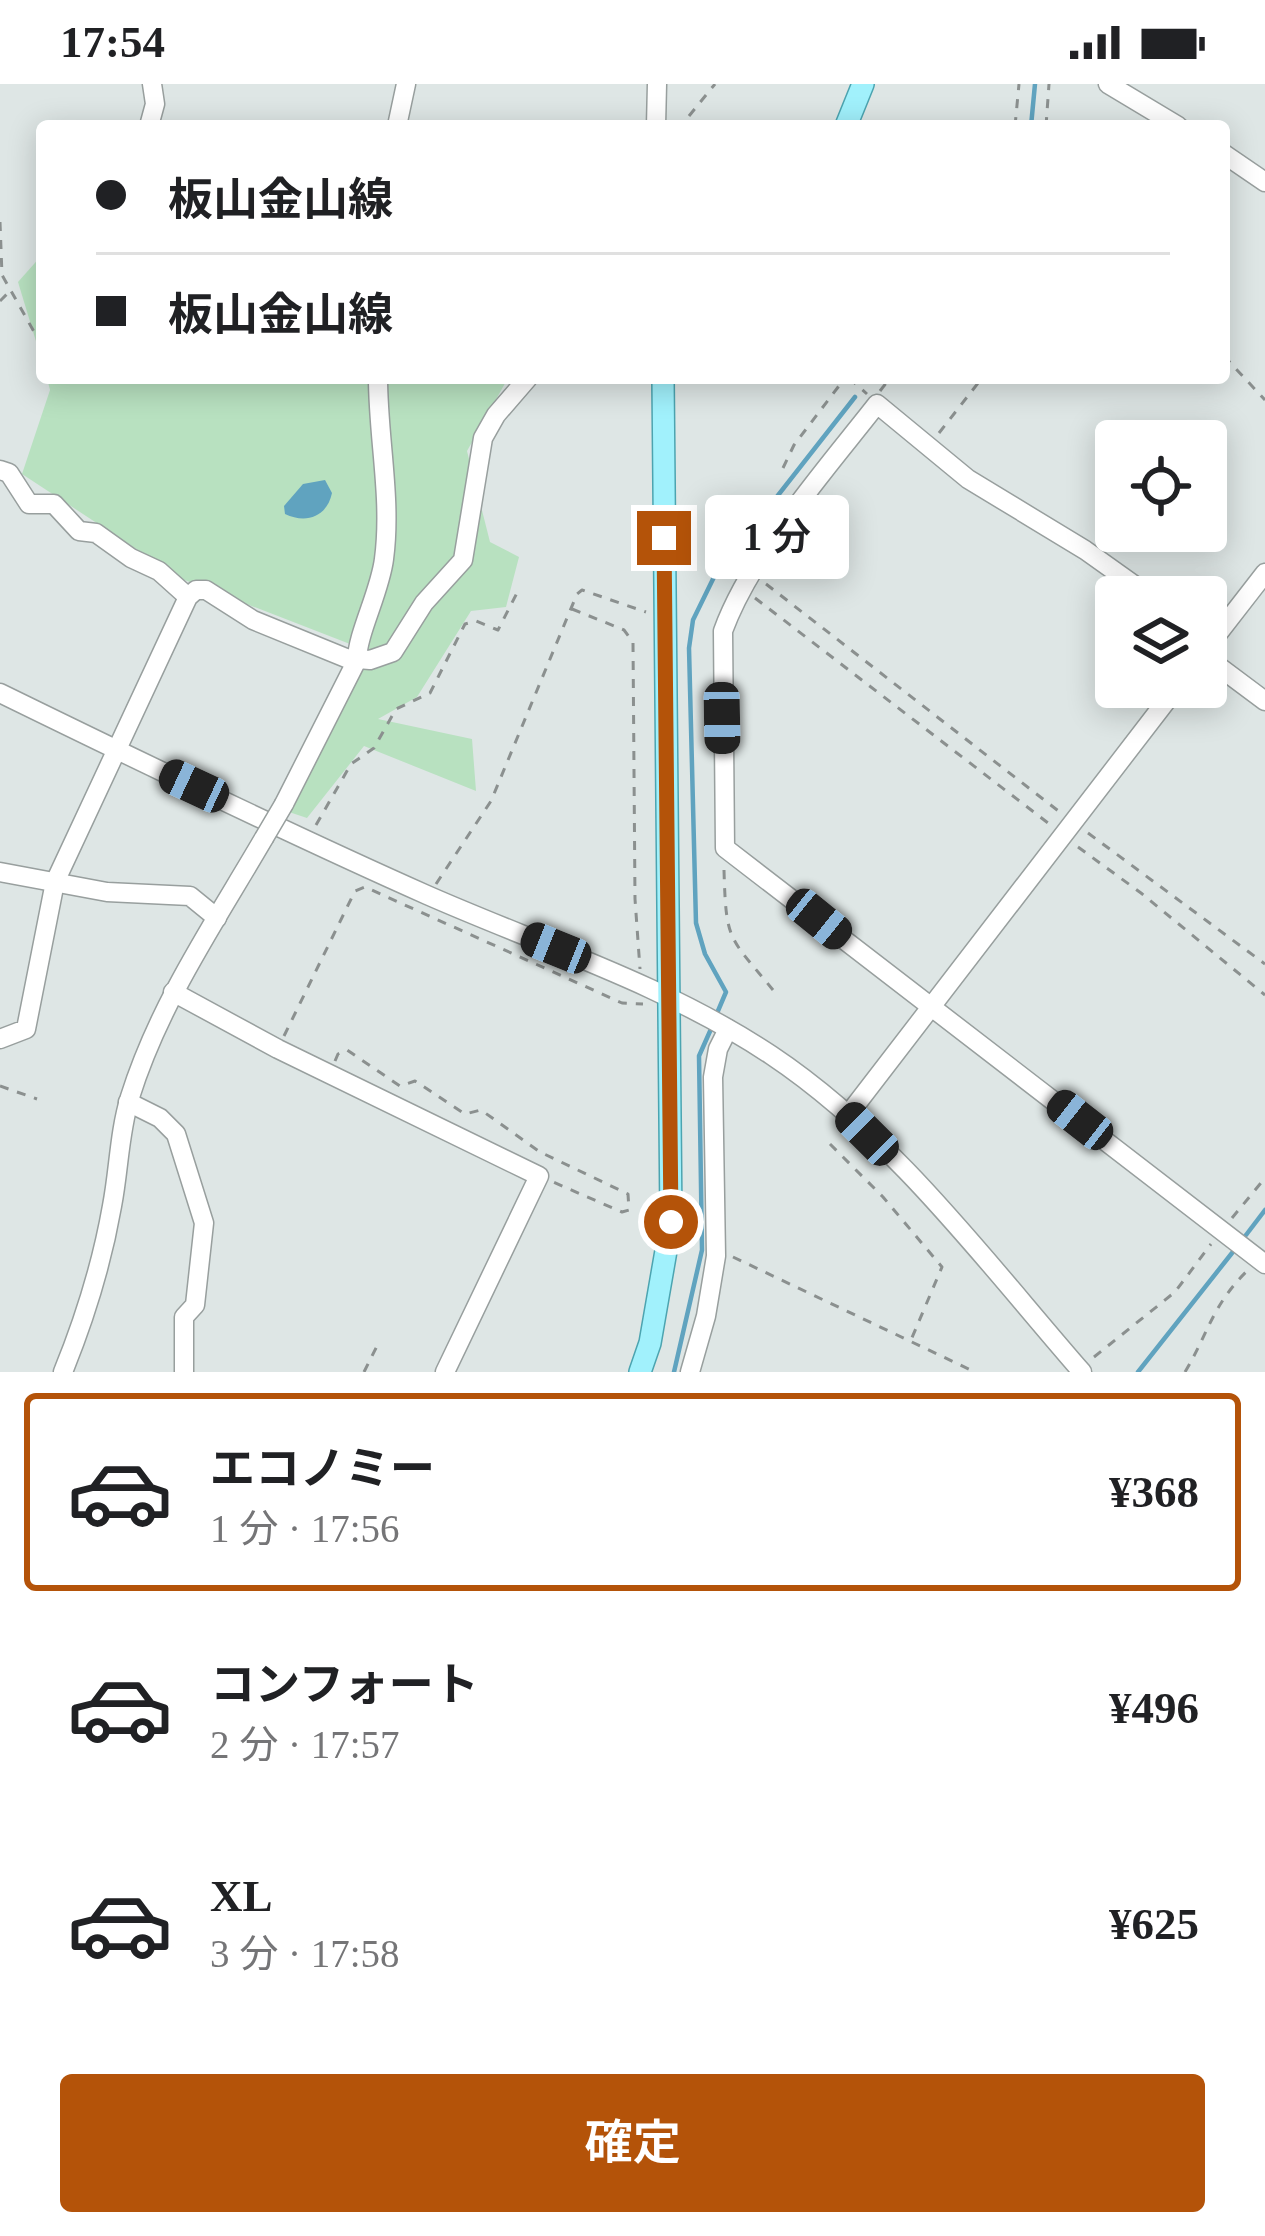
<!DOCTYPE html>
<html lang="ja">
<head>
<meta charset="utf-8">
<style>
	:root { --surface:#fff; --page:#f2f2f2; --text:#202124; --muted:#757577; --line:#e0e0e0; --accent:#b45309 }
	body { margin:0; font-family:"Times New Roman","Noto Sans JP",serif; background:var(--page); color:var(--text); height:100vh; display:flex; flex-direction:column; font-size:45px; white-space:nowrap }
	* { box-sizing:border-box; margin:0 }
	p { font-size:39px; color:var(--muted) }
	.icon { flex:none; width:66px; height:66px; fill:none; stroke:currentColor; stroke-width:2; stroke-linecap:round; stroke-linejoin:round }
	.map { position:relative; height:1288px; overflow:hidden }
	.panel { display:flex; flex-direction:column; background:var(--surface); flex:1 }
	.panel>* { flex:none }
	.hud { position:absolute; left:36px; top:36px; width:1194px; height:264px; border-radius:12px; box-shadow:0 6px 30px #0003; display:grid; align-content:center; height:264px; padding:0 60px; background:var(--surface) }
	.controls { position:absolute; left:1095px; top:336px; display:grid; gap:24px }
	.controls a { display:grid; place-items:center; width:132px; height:132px; border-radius:12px; background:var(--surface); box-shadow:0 6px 30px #0003; font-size:60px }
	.end { position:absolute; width:54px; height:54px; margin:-27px; border:15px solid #b45309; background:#fff; box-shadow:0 0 0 6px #fff }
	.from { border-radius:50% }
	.bubble { position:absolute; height:84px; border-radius:12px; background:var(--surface); box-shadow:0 6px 30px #0003; font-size:39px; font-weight:600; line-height:84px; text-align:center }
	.car { position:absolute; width:36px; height:72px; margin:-36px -18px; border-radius:15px; box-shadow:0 0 9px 3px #0007; background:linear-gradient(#222 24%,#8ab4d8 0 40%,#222 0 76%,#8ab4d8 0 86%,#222 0) }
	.hud b { display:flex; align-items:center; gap:42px; height:114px; font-size:45px }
	.hud b+b { border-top:3px solid var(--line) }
	.hud i { width:30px; height:30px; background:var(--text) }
	ul { padding:21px 0 0; list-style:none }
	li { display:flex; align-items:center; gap:36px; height:198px; margin:0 24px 18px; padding:0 36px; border:6px solid transparent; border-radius:12px }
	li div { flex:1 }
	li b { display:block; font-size:45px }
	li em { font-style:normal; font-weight:600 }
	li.current { border-color:var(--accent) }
	li>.icon { width:108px; height:108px; stroke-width:1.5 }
	.cta { display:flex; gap:24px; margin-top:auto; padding:24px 60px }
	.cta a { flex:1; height:138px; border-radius:12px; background:var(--accent); color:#fff; font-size:48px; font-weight:600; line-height:138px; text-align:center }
	.status { display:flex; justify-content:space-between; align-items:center; height:84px; padding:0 60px; background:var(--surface); direction:ltr }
	.status svg { height:33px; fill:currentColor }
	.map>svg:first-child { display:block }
</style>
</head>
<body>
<div class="status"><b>17:54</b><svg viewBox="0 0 49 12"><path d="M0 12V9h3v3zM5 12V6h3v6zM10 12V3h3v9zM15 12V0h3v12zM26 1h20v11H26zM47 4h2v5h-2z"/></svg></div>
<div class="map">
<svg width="1265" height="1288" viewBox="0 0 1265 1288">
	<rect width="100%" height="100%" fill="#dee6e5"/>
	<g fill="#b8e1c0">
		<polygon points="42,171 42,277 18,198"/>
		<polygon points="47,294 508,294 467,367 490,458 519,473 506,523 471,527 417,613 378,635 472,655 476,707 364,662 307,734 289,728 368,567 182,495 22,390 50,306"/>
	</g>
	<path fill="#60a3bf" d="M 325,396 L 332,409 C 327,433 306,440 285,430 L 284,422 L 303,400 Z"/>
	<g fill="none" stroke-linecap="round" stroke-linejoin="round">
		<g stroke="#60a3bf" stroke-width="4.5">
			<polyline points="1031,42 1035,0"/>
			<polyline points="715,934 726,908 705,870 696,839 689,564 693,536 714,493 855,313"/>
			<polyline points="1246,1151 1265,1126"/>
			<polyline points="674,1288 702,1166 699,972 711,945"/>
			<polyline points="1138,1288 1232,1169"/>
		</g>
		<g stroke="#989f9e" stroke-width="21">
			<g id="minor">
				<polyline points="1108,0 1178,42"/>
				<polyline points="149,42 155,20 152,0"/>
				<polyline points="397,42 406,0"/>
				<polyline points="656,42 657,0"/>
				<polyline points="1224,70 1265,98"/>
				<polyline points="0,386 9,389 29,420 54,420 79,447 96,449 131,474 159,487 188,513"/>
				<path d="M 1151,513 L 1085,466 L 968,395 L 877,320 C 827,384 751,470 723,547 L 725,764 L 1265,1180"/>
				<polyline points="1206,565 1265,489"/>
				<polyline points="1206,573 1265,617"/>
				<path d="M 0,609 C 141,678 283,747 427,811 C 543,862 664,900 771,971 C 894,1053 986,1178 1082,1288"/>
				<path d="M 284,720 L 357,576 C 357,550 380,508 384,475 C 392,415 378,354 378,294"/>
				<polyline points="0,788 107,808 190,812 217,834"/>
				<polyline points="173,908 278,965 539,1092 445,1288"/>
				<polyline points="0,955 26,945 55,798 188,513 196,506 206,506 253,536 346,574 370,576 393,568 424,519 463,476 483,354 496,331 528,294"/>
				<polyline points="128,1018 160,1034 176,1050 204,1139 195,1221 184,1233 184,1288"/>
				<polyline points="848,1031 1177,603"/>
				<path d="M 63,1288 C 85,1234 102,1179 112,1122 C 119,1086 119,1049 130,1013 C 159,920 215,838 264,754"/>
				<polyline points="690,1288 706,1232 716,1172 713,993 718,965 728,945"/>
			</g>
		</g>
		<g stroke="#4ca4b0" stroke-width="24">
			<g id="major">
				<polyline points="846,42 863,0"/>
				<polyline points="640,1288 650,1259 671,1138 663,294"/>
			</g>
		</g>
		<g stroke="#8b908f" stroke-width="3" stroke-dasharray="9 9" stroke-linecap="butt">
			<polyline points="689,32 715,0"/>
			<polyline points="1015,42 1019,0"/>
			<polyline points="1046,42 1049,0"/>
			<polyline points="0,138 2,191 37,253 42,277"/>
			<polyline points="0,217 10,207"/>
			<polyline points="1224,272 1265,316"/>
			<polyline points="43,294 43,295"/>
			<polyline points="849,294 867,310"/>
			<polyline points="880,307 890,294"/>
			<polyline points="939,349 982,294"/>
			<polyline points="783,384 794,361 845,294"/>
			<polyline points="766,500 1061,729"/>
			<polyline points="755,514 1052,742"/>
			<polyline points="572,525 624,546 633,558 635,815 640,885"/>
			<polyline points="316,741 351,680 374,664 396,625 430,609 465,540 476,537 498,546 519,505"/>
			<polyline points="1088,749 1265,880"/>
			<polyline points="1078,763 1141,809 1265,911"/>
			<path d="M 724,786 C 726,859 729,852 773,906"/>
			<polyline points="436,800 491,717 577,510 582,506 646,528"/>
			<polyline points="284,952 355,807 365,803 622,919 643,920"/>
			<polyline points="335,977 338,970 347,966 400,1002 415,997 465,1030 481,1026 540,1068 628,1110 629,1126 622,1128 553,1098"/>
			<polyline points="0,1002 37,1015"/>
			<polyline points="830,1060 883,1113 942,1183 911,1256"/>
			<polyline points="1232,1134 1265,1094"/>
			<polyline points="733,1173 975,1288"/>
			<polyline points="1094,1273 1175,1208 1211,1160"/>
			<polyline points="364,1288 379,1258"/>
			<path d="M 1185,1288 C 1208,1250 1212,1221 1248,1186"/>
		</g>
		<use href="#minor" stroke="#fff" stroke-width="18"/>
		<use href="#major" stroke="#a1f1fc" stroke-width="21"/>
		<g stroke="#989f9e" stroke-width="21" stroke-linecap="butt">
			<polyline id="minor-bridge" points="264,754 284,720"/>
		</g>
		<use href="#minor-bridge" stroke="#fff" stroke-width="18"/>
	</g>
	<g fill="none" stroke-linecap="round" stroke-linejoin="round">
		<polyline stroke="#b45309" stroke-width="15" points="664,454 671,1138"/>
	</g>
</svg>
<div class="controls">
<a><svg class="icon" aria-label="locate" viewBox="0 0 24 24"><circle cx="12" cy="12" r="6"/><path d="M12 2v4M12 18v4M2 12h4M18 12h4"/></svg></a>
<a><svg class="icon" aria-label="layers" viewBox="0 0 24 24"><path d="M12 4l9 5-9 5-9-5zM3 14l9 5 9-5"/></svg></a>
</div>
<i class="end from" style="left:671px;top:1138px"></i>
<i class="end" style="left:664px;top:454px"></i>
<div class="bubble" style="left:705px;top:411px;width:144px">1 分</div>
<i class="car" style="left:722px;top:634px;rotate:179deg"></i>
<i class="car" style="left:194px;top:702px;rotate:295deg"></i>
<i class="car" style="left:819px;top:835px;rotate:129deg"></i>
<i class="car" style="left:556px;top:864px;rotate:292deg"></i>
<i class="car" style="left:1080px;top:1036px;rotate:308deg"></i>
<i class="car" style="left:867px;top:1050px;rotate:315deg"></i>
<div class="hud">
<b><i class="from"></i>板山金山線</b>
<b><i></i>板山金山線</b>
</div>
</div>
<section class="panel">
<ul>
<li class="current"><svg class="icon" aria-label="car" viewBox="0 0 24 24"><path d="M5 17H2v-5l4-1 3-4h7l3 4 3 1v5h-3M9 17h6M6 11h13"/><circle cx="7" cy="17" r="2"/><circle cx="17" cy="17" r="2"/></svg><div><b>エコノミー</b><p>1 分 · 17:56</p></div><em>¥368</em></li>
<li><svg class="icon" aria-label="car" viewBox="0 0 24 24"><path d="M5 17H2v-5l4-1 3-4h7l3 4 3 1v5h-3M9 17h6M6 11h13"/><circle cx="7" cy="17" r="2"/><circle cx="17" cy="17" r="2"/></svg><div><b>コンフォート</b><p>2 分 · 17:57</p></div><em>¥496</em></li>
<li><svg class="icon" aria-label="car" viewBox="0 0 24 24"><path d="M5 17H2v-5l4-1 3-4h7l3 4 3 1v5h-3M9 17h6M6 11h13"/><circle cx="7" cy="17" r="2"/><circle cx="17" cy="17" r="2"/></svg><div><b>XL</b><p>3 分 · 17:58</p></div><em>¥625</em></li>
</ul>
<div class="cta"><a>確定</a></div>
</section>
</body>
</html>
